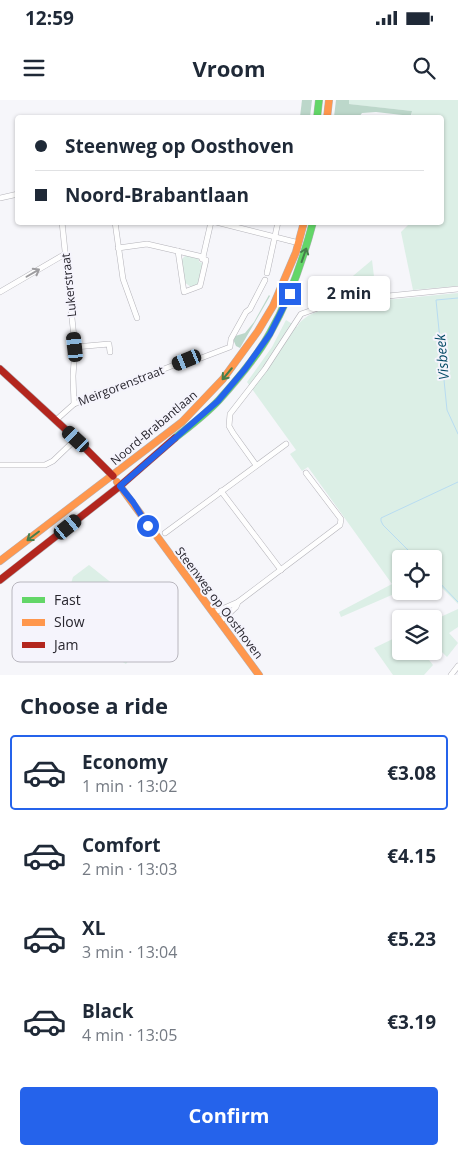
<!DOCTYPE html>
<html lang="en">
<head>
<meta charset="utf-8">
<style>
	:root { --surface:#fff; --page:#f6f6f7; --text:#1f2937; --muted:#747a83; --line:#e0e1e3; --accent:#2563eb }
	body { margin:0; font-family:"Open Sans",sans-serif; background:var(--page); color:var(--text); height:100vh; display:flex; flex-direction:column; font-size:19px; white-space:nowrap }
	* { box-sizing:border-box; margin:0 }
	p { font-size:16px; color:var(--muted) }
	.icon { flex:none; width:28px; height:28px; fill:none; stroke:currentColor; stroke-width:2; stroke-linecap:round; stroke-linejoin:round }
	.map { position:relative; height:575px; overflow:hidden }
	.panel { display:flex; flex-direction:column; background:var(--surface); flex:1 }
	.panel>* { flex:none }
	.banner { position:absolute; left:15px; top:15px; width:429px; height:110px; border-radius:5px; box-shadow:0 1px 4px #0004; display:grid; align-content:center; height:110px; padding:0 20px; background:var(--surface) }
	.buttons { position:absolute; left:392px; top:450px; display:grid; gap:10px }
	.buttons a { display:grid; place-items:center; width:50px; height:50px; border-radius:5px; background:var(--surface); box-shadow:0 1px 4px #0004; font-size:25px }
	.end { position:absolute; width:22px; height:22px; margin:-11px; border:6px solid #2563eb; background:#fff; box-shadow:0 0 0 2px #fff }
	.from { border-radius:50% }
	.bubble { position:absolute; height:35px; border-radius:5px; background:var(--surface); box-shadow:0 1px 4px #0004; font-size:16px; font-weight:700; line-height:35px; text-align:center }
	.car { position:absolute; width:15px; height:30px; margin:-15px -8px; border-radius:6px; box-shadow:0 0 4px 1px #0007; background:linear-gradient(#222 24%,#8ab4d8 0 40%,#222 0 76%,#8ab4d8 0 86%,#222 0) }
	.banner b { display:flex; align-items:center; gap:18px; height:48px; font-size:19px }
	.banner b+b { border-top:1px solid var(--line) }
	.banner i { width:12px; height:12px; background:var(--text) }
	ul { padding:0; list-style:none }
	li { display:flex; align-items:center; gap:15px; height:75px; margin:0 10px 8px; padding:0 10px; border:2px solid transparent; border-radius:5px }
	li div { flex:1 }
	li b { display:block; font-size:19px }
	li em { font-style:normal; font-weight:700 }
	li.current { border-color:var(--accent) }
	li>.icon { width:45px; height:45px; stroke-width:1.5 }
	h2 { padding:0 20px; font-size:22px; line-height:60px }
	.primary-button { display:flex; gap:10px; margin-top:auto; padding:10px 20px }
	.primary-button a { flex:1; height:58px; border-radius:5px; background:var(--accent); color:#fff; font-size:20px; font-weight:700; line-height:58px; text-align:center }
	.status { display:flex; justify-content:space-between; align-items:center; height:35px; padding:0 25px; background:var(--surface); direction:ltr }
	.status svg { height:14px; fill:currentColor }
	header { display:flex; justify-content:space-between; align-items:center; height:65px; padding:0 20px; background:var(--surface); font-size:22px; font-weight:700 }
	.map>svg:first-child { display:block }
</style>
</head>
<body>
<div class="status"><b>12:59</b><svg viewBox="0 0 49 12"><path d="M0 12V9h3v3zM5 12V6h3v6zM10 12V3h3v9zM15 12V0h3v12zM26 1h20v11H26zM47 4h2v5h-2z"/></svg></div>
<header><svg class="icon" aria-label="menu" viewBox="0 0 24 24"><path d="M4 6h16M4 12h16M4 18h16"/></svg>Vroom<svg class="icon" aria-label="search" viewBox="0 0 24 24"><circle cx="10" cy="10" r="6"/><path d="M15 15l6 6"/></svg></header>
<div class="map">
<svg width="458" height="575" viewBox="0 0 458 575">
	<rect width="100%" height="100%" fill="#f6f6fa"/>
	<g fill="#dcefe6">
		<polygon points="349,0 458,0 458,186 413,190 401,132 410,123 441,122 441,18 412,17 412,11 348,4"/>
		<polygon points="186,155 199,158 199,162 203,163 198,184 191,187 184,182 181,160"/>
		<polygon points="372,160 376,193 333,197 335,191"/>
		<path d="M 458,193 L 458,504 L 434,480 L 434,459 L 401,459 L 401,491 L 341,517 L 339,512 L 392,484 L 308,367 L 302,371 L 290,354 L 296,350 L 247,282 L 272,247 L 286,220 L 297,227 C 305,212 328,208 344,204 Z"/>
		<polygon points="89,465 128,496 101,537 131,557 126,564 59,521 73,477"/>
		<polygon points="458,509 458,527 449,533 458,543 447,557 434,544 434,520"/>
		<polygon points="401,535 401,551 422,551 433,565 424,575 393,575 374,548"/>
	</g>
	<g fill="#bcd7ca">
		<polygon points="302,0 312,0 310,17 300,17"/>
		<polygon points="336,0 349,0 349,4 412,11 411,16 376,12 362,13 359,17 334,17"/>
		<polygon points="269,195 270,196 240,248 236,246 232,237 245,233 254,222"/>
	</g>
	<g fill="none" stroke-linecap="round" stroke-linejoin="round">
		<g stroke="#b8dcf1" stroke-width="1">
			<polyline points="458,198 436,200 447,310 458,334"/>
			<polyline points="417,459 383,425 381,421 381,418 458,382"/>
			<polyline points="434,477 458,502"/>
		</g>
		<g stroke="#b4b3b9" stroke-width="6">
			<g id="street">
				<polyline points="0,98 18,94"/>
				<polyline points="62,122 75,247 73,276 74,304"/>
				<polyline points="115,122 123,179 137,218"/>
				<polyline points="216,122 299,143"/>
				<polyline points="118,148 147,144 203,157"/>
				<polyline points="178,151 184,192 200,186 206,160 202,159 203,157"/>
				<polyline points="203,157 211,122"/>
				<polyline points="267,173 278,122"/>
				<polyline points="0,192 65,154"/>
				<polyline points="75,247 109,244 110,252"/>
				<polyline points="56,320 74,304 187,260 188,263 230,247 231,239 246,212 250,209 265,180"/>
				<polyline points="0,365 45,365 53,361 76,339"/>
				<polyline points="256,365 233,333 229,326 230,314 265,269 301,214 338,201 458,189"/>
				<polyline points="221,391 281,470"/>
				<polyline points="165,433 286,344"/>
				<polyline points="213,513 238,502 340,425 341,419 306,373"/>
				<polyline points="220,522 236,507 238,502"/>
				<polyline points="451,575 458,566"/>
			</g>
		</g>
		<g stroke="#b4b3b9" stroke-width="8">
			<g id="fast">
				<polyline points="317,18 319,0"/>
				<path d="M 175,338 C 190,326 206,314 219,300 C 237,280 257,257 270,233 C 290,198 303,160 313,122"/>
			</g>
		</g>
		<g stroke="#b4b3b9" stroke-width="8">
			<g id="slow">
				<polyline points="327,18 329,0"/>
				<polyline points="117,382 259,575"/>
				<polyline points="0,461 182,322 223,279 258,231 273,206 296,152 304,122"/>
			</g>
		</g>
		<g stroke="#b4b3b9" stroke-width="8">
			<g id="jam">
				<polyline points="0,269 76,339 113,376"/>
				<polyline points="0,480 120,386 175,338"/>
			</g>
		</g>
		<use href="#street" stroke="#fefefe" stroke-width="5"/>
		<use href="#fast" stroke="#63d668" stroke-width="7"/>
		<use href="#slow" stroke="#ff974d" stroke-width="7"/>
		<use href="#jam" stroke="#b3261e" stroke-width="7"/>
	</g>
	<defs><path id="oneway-shaft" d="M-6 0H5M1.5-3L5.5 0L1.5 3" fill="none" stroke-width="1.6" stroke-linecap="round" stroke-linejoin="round" transform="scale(1.25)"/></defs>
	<g stroke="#467e4b">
		<use href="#oneway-shaft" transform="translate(304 155) rotate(-71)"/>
		<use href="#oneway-shaft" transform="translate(227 274) rotate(130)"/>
		<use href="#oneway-shaft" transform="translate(33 436) rotate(143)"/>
	</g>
	<use stroke="#9e9da0" href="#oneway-shaft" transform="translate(33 173) rotate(-30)"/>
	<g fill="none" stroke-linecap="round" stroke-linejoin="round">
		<polyline stroke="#2563eb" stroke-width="6" points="148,426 133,402 120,386 218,301 245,269 270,234 290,194"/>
	</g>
	<g text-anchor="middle" stroke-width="4" stroke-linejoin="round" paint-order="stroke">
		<g font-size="12" fill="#28262e" stroke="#f5f4fc">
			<text transform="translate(69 185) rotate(-96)" y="4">Lukerstraat</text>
			<text transform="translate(121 286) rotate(-21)" y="4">Meirgorenstraat</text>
			<text transform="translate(154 328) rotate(-40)" y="4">Noord-Brabantlaan</text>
			<text transform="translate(219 503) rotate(53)" y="4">Steenweg op Oosthoven</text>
		</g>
		<g font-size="14" font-style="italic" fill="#024864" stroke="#f5f4fc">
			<text transform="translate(442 257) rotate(-95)" y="5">Visbeek</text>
		</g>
	</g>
	<rect x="12" y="482" width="166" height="80" rx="8" fill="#f5f4fc" stroke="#b8b6be" stroke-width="1"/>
	<rect x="22" y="497" width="23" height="6" fill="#63d668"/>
	<rect x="22" y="519" width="23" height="7" fill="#ff974d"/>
	<rect x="22" y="542" width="23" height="6" fill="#b3261e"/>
	<g font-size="14" fill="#28262e">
		<text x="54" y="505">Fast</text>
		<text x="54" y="527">Slow</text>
		<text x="54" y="550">Jam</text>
	</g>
</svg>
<div class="buttons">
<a><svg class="icon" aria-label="locate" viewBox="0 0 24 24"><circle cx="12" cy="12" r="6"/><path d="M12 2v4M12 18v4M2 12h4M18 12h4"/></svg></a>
<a><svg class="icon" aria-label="layers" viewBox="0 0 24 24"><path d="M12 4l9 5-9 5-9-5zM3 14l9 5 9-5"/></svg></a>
</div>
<i class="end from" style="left:148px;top:426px"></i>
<i class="end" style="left:290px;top:194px"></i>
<div class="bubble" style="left:308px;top:176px;width:82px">2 min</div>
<i class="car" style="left:75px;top:247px;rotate:354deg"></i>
<i class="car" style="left:187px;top:260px;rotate:248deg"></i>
<i class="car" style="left:76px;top:339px;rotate:313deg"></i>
<i class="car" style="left:68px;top:427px;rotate:51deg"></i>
<div class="banner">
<b><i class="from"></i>Steenweg op Oosthoven</b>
<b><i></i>Noord-Brabantlaan</b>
</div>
</div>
<section class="panel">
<h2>Choose a ride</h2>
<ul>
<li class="current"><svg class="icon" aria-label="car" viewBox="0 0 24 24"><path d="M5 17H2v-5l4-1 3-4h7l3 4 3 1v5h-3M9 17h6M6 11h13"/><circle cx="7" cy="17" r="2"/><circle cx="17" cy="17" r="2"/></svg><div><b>Economy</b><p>1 min · 13:02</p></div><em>€3.08</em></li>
<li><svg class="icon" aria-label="car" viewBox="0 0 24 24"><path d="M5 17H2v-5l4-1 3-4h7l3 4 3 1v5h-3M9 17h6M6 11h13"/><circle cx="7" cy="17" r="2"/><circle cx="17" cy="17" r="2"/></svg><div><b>Comfort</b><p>2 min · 13:03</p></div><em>€4.15</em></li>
<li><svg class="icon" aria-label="car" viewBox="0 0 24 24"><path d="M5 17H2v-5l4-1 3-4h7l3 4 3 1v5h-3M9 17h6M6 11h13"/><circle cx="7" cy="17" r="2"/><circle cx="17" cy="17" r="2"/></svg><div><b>XL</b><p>3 min · 13:04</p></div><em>€5.23</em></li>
<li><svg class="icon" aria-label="car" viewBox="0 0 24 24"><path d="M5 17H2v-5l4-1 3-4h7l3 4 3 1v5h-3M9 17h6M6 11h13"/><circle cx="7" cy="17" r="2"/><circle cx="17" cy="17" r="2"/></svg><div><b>Black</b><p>4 min · 13:05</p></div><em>€3.19</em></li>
</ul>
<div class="primary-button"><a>Confirm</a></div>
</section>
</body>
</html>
